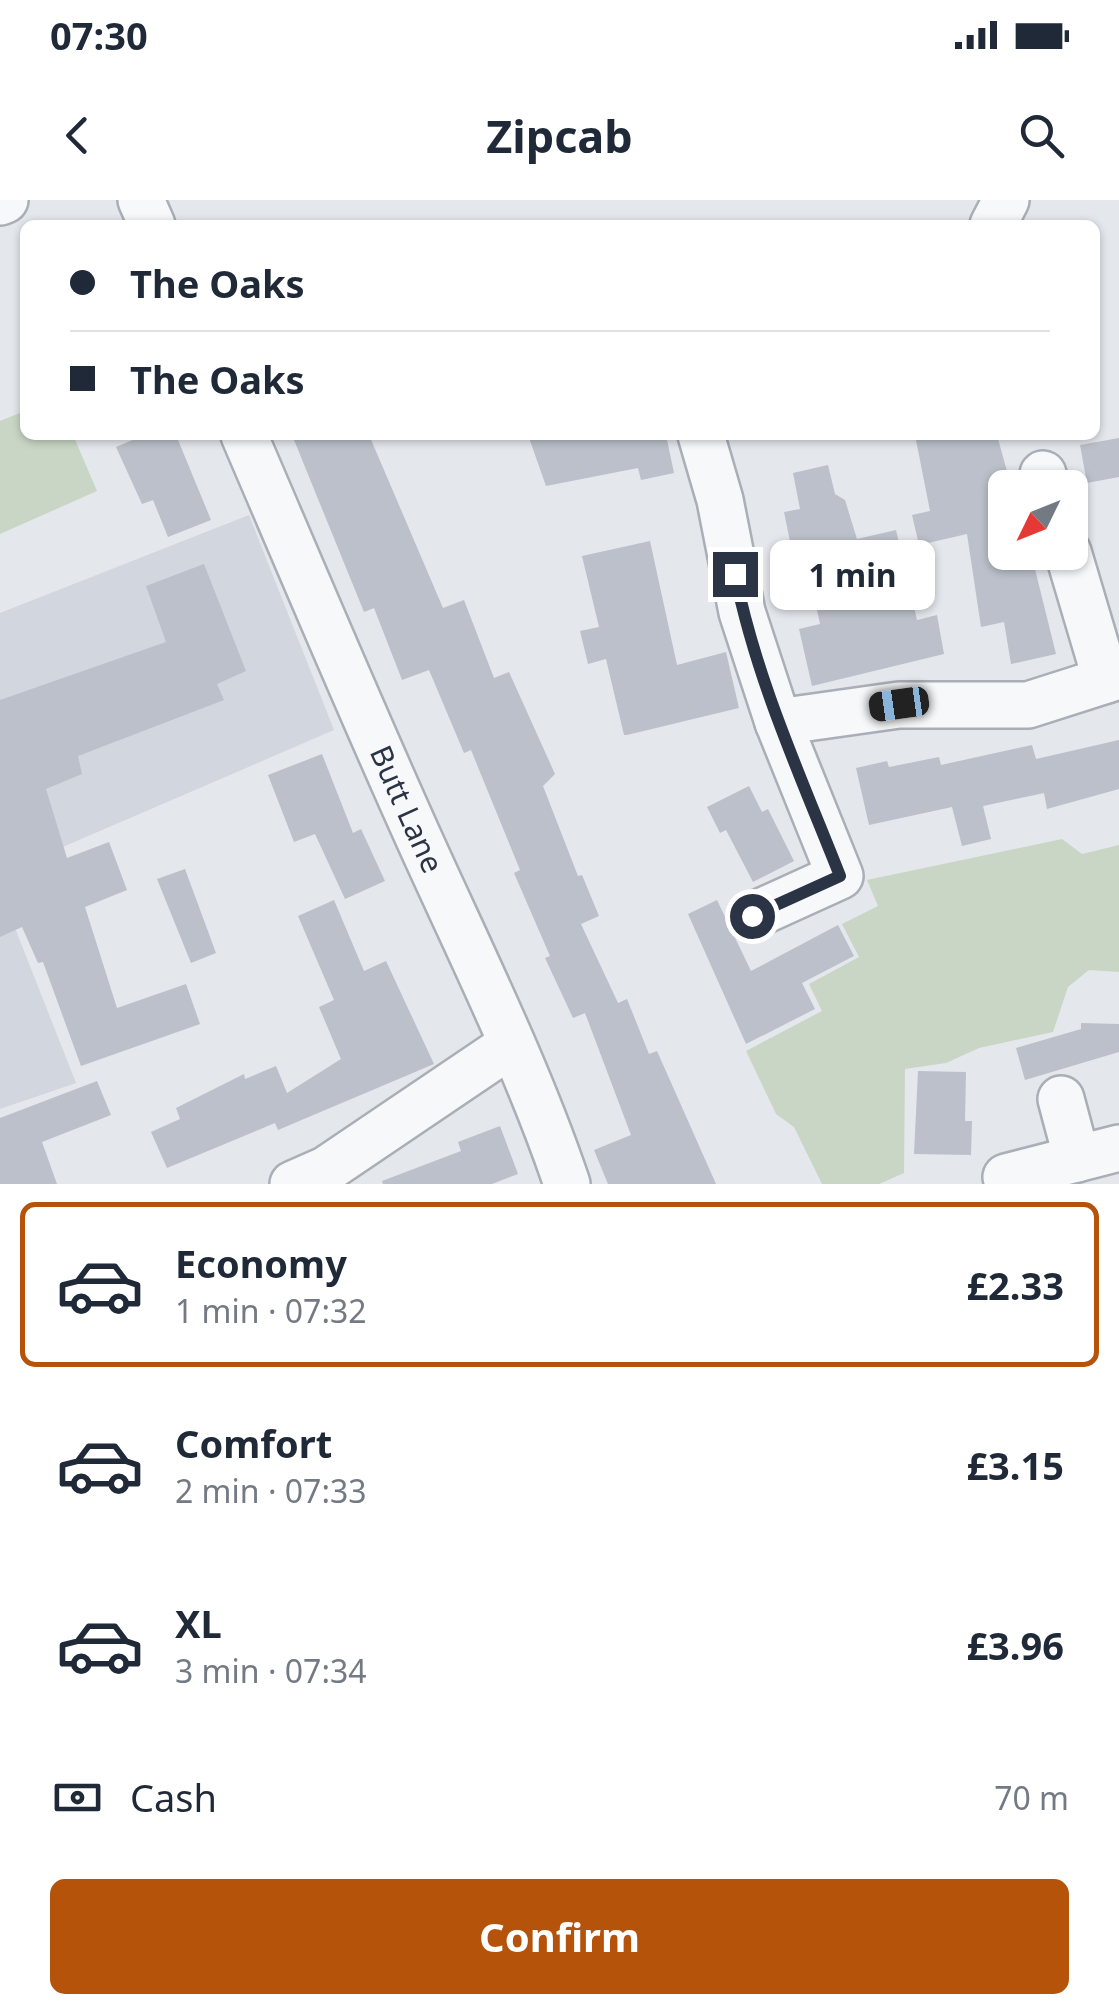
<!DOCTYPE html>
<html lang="en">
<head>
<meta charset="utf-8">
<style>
	:root { --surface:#fff; --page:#f2f2f3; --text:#1f2937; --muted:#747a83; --line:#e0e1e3; --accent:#b45309 }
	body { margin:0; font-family:"Noto Sans",sans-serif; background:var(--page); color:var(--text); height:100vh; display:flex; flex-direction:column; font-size:38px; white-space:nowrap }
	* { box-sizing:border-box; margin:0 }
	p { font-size:32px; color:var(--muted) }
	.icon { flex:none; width:55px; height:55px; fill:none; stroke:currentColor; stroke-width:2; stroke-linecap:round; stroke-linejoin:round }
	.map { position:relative; height:984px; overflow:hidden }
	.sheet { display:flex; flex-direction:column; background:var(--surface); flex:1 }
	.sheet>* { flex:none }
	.banner { position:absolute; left:20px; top:20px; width:1080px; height:220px; border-radius:15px; box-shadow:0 2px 8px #0004; display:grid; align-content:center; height:220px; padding:0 50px; background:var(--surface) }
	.needle { width:65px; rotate:227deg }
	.fabs { position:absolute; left:988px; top:270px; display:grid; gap:20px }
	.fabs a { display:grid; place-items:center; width:100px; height:100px; border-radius:15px; background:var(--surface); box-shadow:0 2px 8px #0004; font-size:50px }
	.end { position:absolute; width:45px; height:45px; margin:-22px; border:12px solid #2b3445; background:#fff; box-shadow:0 0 0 5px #fff }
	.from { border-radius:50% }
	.bubble { position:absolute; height:70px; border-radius:15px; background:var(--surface); box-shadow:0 2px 8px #0004; font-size:32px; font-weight:700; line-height:70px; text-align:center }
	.car { position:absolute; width:30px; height:60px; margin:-30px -15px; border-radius:12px; box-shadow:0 0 8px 2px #0007; background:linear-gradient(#222 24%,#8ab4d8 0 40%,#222 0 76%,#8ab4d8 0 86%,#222 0) }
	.banner b { display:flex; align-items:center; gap:35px; height:95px; font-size:38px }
	.banner b+b { border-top:2px solid var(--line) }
	.banner i { width:25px; height:25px; background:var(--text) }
	ul { padding:18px 0 0; list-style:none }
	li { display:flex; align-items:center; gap:30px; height:165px; margin:0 20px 15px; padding:0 30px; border:5px solid transparent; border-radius:15px }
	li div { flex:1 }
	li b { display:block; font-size:38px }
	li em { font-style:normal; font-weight:700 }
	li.active { border-color:var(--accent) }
	li>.icon { width:90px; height:90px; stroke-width:1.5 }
	.pay { display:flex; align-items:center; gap:25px; height:110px; padding:0 50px; font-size:38px }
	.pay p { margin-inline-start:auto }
	.cta { display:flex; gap:20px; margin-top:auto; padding:20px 50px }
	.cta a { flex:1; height:115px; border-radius:15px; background:var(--accent); color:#fff; font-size:40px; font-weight:700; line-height:115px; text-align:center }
	.status { display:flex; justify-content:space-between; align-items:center; height:70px; padding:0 50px; background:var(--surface); direction:ltr }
	.status svg { height:28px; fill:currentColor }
	header { display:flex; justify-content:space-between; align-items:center; height:130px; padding:0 50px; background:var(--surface); font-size:45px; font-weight:700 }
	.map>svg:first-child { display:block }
</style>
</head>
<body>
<div class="status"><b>07:30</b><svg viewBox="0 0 49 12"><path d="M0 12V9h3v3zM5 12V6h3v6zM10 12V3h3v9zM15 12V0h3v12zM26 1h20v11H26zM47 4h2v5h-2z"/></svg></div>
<header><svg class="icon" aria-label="back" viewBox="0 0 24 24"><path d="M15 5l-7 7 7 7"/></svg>Zipcab<svg class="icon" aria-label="search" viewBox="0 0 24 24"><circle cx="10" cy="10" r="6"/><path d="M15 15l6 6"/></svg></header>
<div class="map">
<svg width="1119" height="984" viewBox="0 0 1119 984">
	<rect width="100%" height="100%" fill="#e4e7ec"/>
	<g fill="#d2d6de">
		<polygon points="249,315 334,530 0,674 0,413"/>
		<polygon points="0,690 76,883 0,909"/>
	</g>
	<g fill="#c9d6c5">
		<polygon points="25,211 25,235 73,235 97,291 0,334 0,221"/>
		<polygon points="1062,639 1082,654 1119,645 1119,772 1089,770 1068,787 1053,832 979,848 946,863 905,869 904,973 879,984 822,984 794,927 776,914 746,851 822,811 809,784 859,757 842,724 878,706 867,680"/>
	</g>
	<g fill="#bbc0ca">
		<polygon points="144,235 176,235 211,320 168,337 153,300 142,304 116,247"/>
		<polygon points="292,235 369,235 443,408 464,400 494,478 509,472 555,574 543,586 578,676 582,675 599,716 581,724 618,803 627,799 649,854 657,851 716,984 608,984 594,950 631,935 585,813 573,818 545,758 550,756 514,673 520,670 471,550 464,553 429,470 402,480 374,408 364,412"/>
		<polygon points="528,235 666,235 674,273 641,280 638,268 546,286"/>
		<polygon points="915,235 997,235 1008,275 1005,279 1005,352 1018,352 1020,364 1033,361 1056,454 1011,464 1004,422 981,427 967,334 919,345 912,315 930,311"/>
		<polygon points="1119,238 1119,277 1087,283 1080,245"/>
		<polygon points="828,265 835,294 845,300 857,339 896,330 917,420 937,415 944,454 812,486 799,429 820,424 804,348 792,351 784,312 800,309 793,273"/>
		<polygon points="650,341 677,465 726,452 739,508 627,535 624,535 606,459 588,464 580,431 599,427 582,356"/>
		<polygon points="204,364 246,471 217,484 224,500 78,556 82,574 46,589 67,658 109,642 127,690 85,707 117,808 186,784 200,824 81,866 43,762 38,763 22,727 0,737 0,500 166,442 146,386"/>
		<polygon points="1119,540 1119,589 1047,609 1044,593 983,606 991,639 962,646 952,607 869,625 856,568 887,561 889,567 939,557 941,565 1032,545 1036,559"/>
		<polygon points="322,554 353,633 361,629 385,681 345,699 315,634 294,642 268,575"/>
		<polygon points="749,586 762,612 768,609 794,661 753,682 726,630 720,633 707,607"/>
		<polygon points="185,669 216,753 191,763 157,679"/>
		<polygon points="334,700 364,771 386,761 434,864 278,930 275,923 167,968 151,932 180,919 176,908 244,874 245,879 276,866 287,893 341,859 319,807 334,800 298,716"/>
		<polygon points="717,700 751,771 838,725 854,756 802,783 815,809 746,844 688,714"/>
		<polygon points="1081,823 1119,824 1119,852 1025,880 1016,848 1081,829"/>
		<polygon points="918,871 966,872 965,921 972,921 971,955 914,954"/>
		<polygon points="97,881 111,915 42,942 57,984 0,984 0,918"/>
		<polygon points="500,926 518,974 492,984 383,984 382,981 461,951 458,942"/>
	</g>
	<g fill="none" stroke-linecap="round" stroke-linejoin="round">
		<g stroke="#a9aeb7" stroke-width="50">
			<g id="minor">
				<polyline points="141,0 152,25"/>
				<polyline points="0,2 5,0"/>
				<polyline points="993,25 1006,0"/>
				<path id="s1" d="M 244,235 C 302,370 359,506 420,641 C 471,754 527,866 567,984"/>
				<polyline points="701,235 720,300 742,412 778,522 899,505 1028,505 1119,476"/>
				<polyline points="1043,274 1047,288"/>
				<polyline points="1068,352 1106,480"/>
				<polyline points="752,716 840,676 778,522"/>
				<polyline points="1061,899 1077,959"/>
				<polyline points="1006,977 1119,948"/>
				<polyline points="293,984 327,969 512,844"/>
			</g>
		</g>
		<use href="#minor" stroke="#f7f8fa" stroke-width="45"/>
	</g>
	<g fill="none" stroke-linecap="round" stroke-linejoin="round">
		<path stroke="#2b3445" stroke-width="12" d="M 735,374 C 756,479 801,577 840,676 L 752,716"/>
	</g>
	<g text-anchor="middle" stroke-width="9" stroke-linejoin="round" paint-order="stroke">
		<g font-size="30" fill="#2b3445" stroke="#f4f6f9">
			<text dy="10" stroke="none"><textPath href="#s1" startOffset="408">Butt Lane</textPath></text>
		</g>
	</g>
</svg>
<div class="fabs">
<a><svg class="needle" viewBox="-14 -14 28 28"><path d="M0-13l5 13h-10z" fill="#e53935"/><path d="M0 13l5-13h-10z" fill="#747a83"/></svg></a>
</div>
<i class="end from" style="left:752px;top:716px"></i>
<i class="end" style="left:735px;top:374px"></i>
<div class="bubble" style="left:770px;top:340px;width:165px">1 min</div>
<i class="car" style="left:899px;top:504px;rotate:262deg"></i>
<div class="banner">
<b><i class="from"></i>The Oaks</b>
<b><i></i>The Oaks</b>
</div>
</div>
<section class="sheet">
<ul>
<li class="active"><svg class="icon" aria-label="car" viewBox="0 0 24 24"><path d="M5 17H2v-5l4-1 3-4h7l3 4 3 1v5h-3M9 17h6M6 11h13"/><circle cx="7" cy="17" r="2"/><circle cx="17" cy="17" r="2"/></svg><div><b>Economy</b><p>1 min · 07:32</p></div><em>£2.33</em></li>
<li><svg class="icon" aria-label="car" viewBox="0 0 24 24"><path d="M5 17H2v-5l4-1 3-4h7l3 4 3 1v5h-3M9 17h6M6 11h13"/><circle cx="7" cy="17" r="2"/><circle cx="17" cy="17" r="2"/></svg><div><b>Comfort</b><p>2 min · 07:33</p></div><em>£3.15</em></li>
<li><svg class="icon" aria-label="car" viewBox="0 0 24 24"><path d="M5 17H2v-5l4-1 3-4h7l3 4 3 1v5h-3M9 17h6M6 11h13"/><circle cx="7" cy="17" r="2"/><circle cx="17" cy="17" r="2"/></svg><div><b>XL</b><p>3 min · 07:34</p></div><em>£3.96</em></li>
</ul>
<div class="pay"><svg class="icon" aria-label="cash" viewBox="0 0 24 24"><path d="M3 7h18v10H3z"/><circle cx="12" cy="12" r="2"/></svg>Cash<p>70 m</p></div>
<div class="cta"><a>Confirm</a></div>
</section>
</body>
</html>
